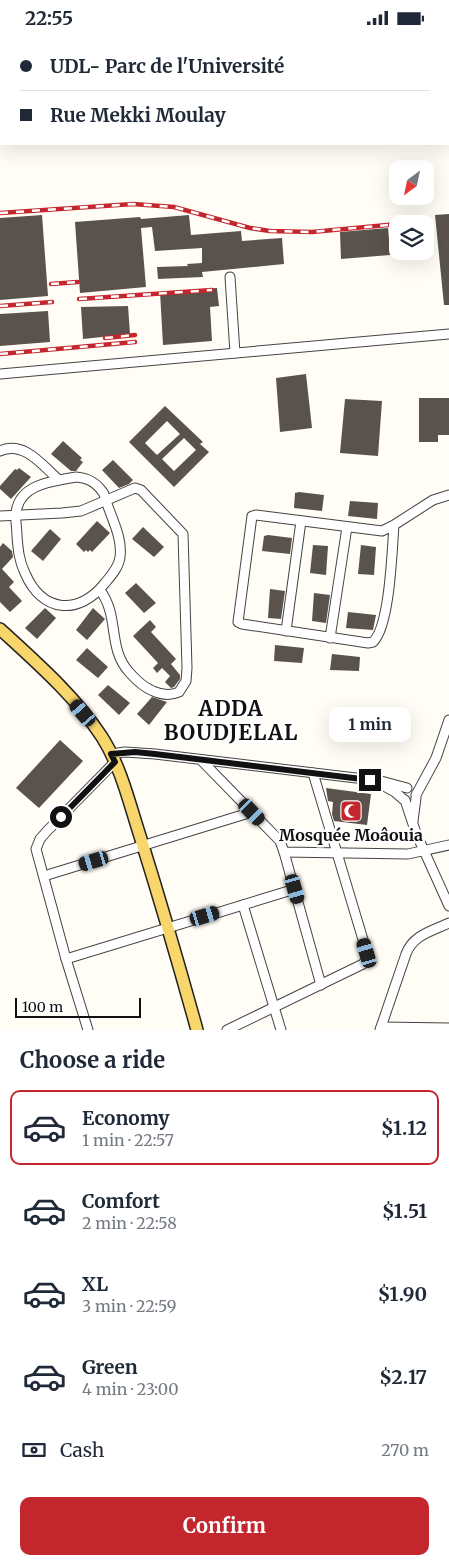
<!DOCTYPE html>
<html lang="en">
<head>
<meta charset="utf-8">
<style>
	:root { --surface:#fff; --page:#f6f6f7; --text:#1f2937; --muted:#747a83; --line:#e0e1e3; --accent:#c4262e }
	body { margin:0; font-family:Merriweather,serif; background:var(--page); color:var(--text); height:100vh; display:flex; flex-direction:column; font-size:19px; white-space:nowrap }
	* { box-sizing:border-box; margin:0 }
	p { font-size:16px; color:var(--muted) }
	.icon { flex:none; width:28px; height:28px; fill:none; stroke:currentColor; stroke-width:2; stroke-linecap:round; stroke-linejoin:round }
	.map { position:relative; height:995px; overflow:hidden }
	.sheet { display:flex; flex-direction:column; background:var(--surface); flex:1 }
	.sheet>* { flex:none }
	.banner { position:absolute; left:0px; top:0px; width:450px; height:110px; box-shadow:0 5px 20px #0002; display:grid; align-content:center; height:110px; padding:0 20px; background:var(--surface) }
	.needle { width:32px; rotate:213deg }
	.tools { position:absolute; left:389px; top:125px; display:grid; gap:10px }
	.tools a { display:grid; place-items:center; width:45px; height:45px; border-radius:10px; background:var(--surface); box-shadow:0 5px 20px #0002; font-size:25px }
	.scale { position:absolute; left:15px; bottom:12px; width:126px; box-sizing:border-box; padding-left:5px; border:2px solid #111; border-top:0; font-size:14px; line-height:18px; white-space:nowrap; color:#111; -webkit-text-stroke:4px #fff; paint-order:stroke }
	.end { position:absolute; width:22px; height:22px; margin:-11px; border:6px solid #111; background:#fff; box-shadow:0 0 0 2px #fff }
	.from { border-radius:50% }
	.bubble { position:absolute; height:35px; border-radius:10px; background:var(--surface); box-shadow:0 5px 20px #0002; font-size:16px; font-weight:700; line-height:35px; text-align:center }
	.car { position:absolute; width:15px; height:30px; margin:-15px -8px; border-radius:6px; box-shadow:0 0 4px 1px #0007; background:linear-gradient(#222 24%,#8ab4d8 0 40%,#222 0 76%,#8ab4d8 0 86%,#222 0) }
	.banner b { display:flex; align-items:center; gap:18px; height:48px; font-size:19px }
	.banner b+b { border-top:1px solid var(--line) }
	.banner i { width:12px; height:12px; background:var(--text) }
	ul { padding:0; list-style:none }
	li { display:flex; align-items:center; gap:15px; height:75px; margin:0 10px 8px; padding:0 10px; border:2px solid transparent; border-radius:10px }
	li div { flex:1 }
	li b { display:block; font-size:19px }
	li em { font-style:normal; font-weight:700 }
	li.selected { border-color:var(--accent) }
	li>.icon { width:45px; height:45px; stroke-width:1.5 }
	h2 { padding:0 20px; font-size:22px; line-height:60px }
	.pay { display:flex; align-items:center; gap:12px; height:55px; padding:0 20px; font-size:19px }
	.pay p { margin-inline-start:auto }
	.primary-button { display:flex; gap:10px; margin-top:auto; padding:10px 20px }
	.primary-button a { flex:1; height:58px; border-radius:10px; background:var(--accent); color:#fff; font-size:20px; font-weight:700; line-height:58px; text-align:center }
	.status { display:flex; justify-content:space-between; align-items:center; height:35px; padding:0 25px; background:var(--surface); direction:ltr }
	.status svg { height:14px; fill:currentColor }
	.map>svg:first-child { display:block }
</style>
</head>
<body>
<div class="status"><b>22:55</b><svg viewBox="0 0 49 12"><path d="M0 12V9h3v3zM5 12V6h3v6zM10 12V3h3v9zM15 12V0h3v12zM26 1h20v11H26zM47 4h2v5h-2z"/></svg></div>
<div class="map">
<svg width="449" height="995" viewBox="0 0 449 995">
	<rect width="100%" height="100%" fill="#fffdf5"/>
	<g fill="#5a524d" fill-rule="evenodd">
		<polygon points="449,179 449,270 444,270 435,180"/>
		<polygon points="42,180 48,261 0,265 0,183"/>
		<polygon points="189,180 191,200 241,196 242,206 282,203 284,229 202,237 203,242 158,244 157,232 188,231 187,229 202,228 202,213 155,216 152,192 141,193 146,252 80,258 75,187 140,182 141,184"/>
		<polygon points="388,193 389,204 394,204 395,215 391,215 390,220 341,224 340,197"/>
		<polygon points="217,253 219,271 210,272 212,306 163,310 160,257"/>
		<polygon points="128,271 130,299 83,304 81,272"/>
		<polygon points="48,276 50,307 0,311 0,279"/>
		<polygon points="306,339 312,393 280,397 276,343"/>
		<polygon points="419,363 449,363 449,400 438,400 438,407 419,407"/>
		<polygon points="345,364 382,366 378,421 340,418"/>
		<path d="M 165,371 L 203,407 L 200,409 L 209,417 L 174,452 L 129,407 ZM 167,386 L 180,399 L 157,420 L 145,408 ZM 184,403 L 196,415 L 174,436 L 162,424 Z"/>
		<polygon points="63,406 82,423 80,425 83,427 76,436 71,436 51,419"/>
		<polygon points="113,425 133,445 129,449 119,453 102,435"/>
		<polygon points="19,433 31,442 11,464 0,454 0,451 15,434 17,435"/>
		<polygon points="299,457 324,460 322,476 294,473 295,458"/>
		<polygon points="350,466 378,468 377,484 348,481"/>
		<polygon points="97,486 110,498 92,517 90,515 88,517 86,515 84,517 76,509"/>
		<polygon points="143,492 164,512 154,522 132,504"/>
		<polygon points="50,494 61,504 43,526 31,516"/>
		<polygon points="268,500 292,503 290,519 262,516 264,501"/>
		<polygon points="3,508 12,516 13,522 2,534 14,547 9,552 22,566 10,577 0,567 0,512"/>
		<polygon points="313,510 328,511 326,540 310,538"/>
		<polygon points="361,510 376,512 374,540 358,539"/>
		<polygon points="136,548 156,568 144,578 125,558"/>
		<polygon points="270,554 285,556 281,584 268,583"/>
		<polygon points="314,558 330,560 326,588 312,586"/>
		<polygon points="45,573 56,583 37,604 25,593"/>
		<polygon points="93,573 105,584 87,605 76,595"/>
		<polygon points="348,577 376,580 373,595 346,593"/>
		<polygon points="150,585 156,592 151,597 176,624 171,629 180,640 180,644 174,652 171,653 165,647 170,641 162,633 157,638 153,633 158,628 133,601"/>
		<polygon points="275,610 304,613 302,628 274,626"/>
		<polygon points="87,613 108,632 98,643 76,625"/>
		<polygon points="332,619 360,622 359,636 330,635"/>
		<polygon points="108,650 130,668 119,680 98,660"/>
		<polygon points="152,662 167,667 149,690 137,679"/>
		<polygon points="60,705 83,726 39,773 16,753"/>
		<polygon points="326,753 371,759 367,790 334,786 332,779 333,767 328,766"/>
	</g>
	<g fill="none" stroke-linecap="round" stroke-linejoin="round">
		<g stroke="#444" stroke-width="11">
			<g id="minor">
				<polyline points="230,242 235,318"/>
				<polyline points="0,339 449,299"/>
				<path d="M 0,416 C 24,405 43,431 59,445"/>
				<path d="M 76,442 C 89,443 97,448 104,459 C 109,479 123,501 120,522 C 119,532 111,541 105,548 C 79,581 42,578 25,538 C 19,526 18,514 17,501 C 17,493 15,485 16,478 C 19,449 53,446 76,442 Z"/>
				<path d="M 0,481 L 62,478 L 81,476 L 135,453 L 141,455 L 183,499 L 187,633 L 186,646 L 179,657 C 170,661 162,660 153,656 C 143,652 136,645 129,637 C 107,612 120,582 100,555"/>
				<path d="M 394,490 C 392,515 390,591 373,607 L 368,608 L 242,589 L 238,587 L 252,481 L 256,480 L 382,496 L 394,490 L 433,465 L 449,460"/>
				<polyline points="286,596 301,486"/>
				<polyline points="330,603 347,492"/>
				<polyline points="111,719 125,717 155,719 381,746 407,753"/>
				<polyline points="201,725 280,806 284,817 408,819 449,810"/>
				<polyline points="384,751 395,757 403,764"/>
				<polyline points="416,760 436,723 449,685"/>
				<polyline points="405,765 416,798 449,871"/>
				<polyline points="413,786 416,763"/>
				<polyline points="284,817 321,950"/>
				<polyline points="44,841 252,777"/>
				<polyline points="243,870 281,995"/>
				<polyline points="66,924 295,854"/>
				<polyline points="381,992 449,993"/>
				<polyline points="88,995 66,924 36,814 40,804 47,796 115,727"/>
				<polyline points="227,995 363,929 367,923 367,918 313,738"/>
				<path d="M 380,995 L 406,919 C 413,900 432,896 449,888"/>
			</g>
		</g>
		<g stroke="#222" stroke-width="14">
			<path id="major" d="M 0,594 C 36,627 75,661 102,702 C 121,732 129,767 140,801 C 160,865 179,930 197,995"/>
		</g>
		<use href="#minor" stroke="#fff" stroke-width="9"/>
		<use href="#major" stroke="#f9d66b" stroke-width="11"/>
		<g stroke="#c4262e" stroke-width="4.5">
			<g id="rail">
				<polyline points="356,0 359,1"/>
				<polyline points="17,1 32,0"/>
				<polyline points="82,1 97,0"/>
				<polyline points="0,7 1,7"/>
				<polyline points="0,97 1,96"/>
				<polyline points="0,178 133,169 174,172 250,193 270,196 312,197 398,189"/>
				<polyline points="404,189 429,186"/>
				<polyline points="51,249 78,247"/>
				<polyline points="79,264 212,255"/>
				<polyline points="0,271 52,267"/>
				<polyline points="105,303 135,300"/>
				<polyline points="0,319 135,307"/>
			</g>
		</g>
		<use href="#rail" stroke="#fff" stroke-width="2.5" stroke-dasharray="8" stroke-linecap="butt"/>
	</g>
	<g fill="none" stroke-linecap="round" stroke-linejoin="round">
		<polyline stroke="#111" stroke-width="6" points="61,782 115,727 111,719 135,717 155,719 370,745"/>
	</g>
	<defs>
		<g id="mosque-square" transform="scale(1.125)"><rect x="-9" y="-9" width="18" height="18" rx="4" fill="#c4262e" stroke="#fff"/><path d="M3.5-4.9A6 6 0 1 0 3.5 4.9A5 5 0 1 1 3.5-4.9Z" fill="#fff"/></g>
	</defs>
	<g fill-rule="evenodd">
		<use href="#mosque-square" x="351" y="776"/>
	</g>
	<g text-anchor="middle" stroke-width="5" stroke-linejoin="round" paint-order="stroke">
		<g font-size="16" font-weight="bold" fill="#111" stroke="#fff">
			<text x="351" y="806">Mosquée Moâouia</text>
		</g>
		<g font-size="21" font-weight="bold" letter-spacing="1" fill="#111" stroke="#fff">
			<text x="231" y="681">ADDA<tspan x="231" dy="24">BOUDJELAL</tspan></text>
		</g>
	</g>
</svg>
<div class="tools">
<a><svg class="needle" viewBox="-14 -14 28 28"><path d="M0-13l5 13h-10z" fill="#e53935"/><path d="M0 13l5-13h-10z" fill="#747a83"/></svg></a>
<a><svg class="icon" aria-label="layers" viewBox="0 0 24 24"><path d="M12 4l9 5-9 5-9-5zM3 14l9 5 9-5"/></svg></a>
</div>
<div class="scale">100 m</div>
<i class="end from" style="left:61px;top:782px"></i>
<i class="end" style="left:370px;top:745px"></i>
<div class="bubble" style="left:329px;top:672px;width:82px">1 min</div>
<i class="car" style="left:83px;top:678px;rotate:319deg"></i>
<i class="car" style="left:252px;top:777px;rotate:136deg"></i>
<i class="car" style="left:94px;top:826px;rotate:253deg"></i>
<i class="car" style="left:295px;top:854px;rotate:164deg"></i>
<i class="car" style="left:205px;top:881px;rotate:73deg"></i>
<i class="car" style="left:367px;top:918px;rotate:343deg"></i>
<div class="banner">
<b><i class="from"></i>UDL- Parc de l'Université</b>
<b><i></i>Rue Mekki Moulay</b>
</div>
</div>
<section class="sheet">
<h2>Choose a ride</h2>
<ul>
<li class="selected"><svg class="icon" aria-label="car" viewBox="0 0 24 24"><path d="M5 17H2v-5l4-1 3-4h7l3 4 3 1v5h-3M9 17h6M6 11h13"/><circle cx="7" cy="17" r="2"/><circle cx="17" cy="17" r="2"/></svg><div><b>Economy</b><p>1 min · 22:57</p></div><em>$1.12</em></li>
<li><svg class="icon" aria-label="car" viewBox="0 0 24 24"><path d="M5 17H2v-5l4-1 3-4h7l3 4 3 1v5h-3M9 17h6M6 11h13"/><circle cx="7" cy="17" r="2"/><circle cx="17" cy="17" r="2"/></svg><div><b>Comfort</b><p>2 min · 22:58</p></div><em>$1.51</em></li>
<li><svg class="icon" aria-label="car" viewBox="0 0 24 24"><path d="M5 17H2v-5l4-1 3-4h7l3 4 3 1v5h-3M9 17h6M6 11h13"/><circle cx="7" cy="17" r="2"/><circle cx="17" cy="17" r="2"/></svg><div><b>XL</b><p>3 min · 22:59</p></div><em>$1.90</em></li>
<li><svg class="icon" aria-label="car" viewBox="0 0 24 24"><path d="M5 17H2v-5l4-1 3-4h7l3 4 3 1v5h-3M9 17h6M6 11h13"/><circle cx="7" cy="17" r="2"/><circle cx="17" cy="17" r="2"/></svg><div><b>Green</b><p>4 min · 23:00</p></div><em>$2.17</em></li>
</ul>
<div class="pay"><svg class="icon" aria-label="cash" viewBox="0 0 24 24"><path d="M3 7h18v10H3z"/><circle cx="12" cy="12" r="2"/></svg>Cash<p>270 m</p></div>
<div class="primary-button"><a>Confirm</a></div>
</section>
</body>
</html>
